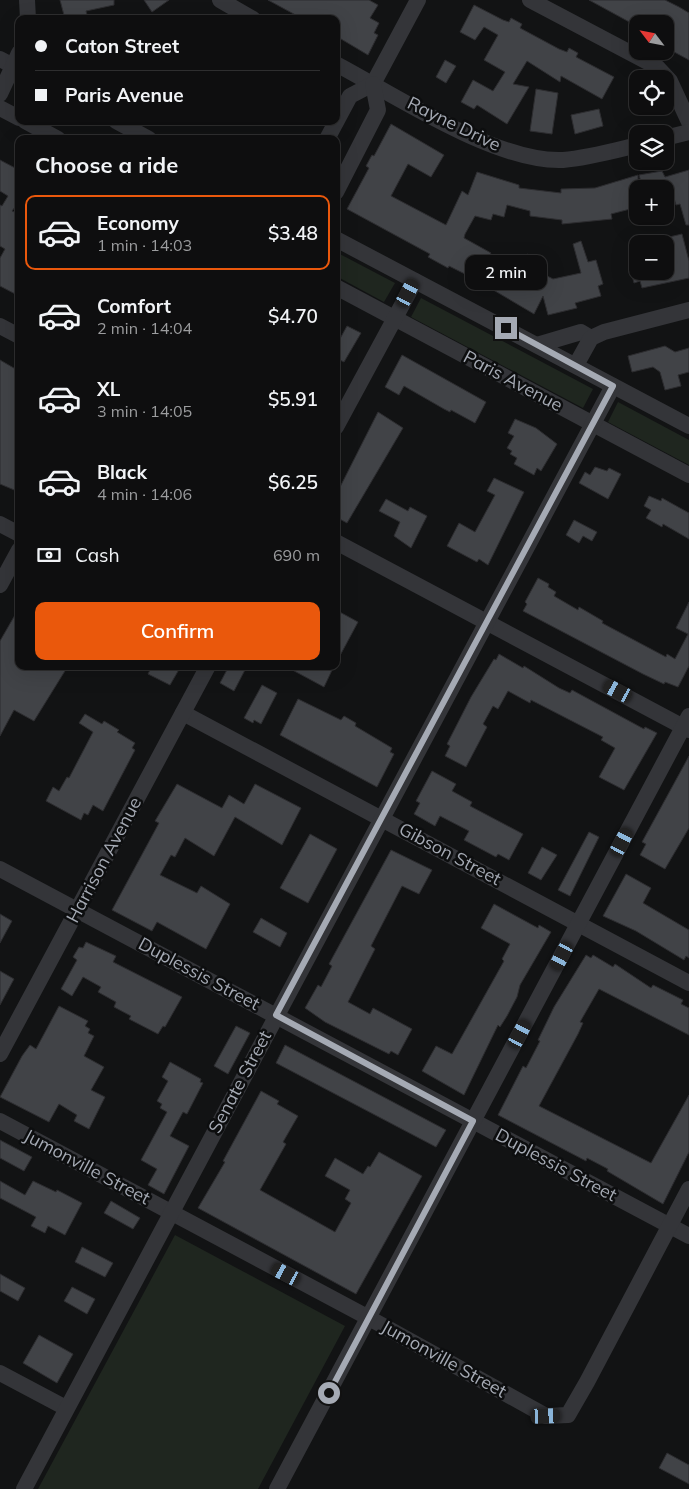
<!DOCTYPE html>
<html lang="en">
<head>
<meta charset="utf-8">
<style>
	:root { --surface:#0e0e0f; --page:#171718; --text:#f1f3f6; --muted:#9b9c9e; --line:#2e2e2f; --accent:#ea580c }
	body { margin:0; font-family:Mulish,sans-serif; background:var(--page); color:var(--text); height:100vh; display:flex; flex-direction:column; font-size:19px; white-space:nowrap }
	* { box-sizing:border-box; margin:0 }
	p { font-size:16px; color:var(--muted) }
	.icon { flex:none; width:28px; height:28px; fill:none; stroke:currentColor; stroke-width:2; stroke-linecap:round; stroke-linejoin:round }
	.map { position:relative; flex:1; overflow:hidden }
	.sheet { position:absolute; left:15px; top:135px; width:325px; height:535px; display:flex; flex-direction:column; background:var(--surface); border-radius:10px; box-shadow:0 5px 20px #0002,0 0 0 1px var(--line) }
	.sheet>* { flex:none }
	.hud { position:absolute; left:15px; top:15px; width:325px; height:110px; border-radius:10px; box-shadow:0 5px 20px #0002,0 0 0 1px var(--line); display:grid; align-content:center; height:110px; padding:0 20px; background:var(--surface) }
	.needle { width:32px; rotate:302deg }
	.buttons { position:absolute; left:629px; top:15px; display:grid; gap:10px }
	.buttons a { display:grid; place-items:center; width:45px; height:45px; border-radius:10px; background:var(--surface); box-shadow:0 5px 20px #0002,0 0 0 1px var(--line); font-size:25px }
	.end { position:absolute; width:22px; height:22px; margin:-11px; border:6px solid #a5aab4; background:#111; box-shadow:0 0 0 2px #111 }
	.from { border-radius:50% }
	.bubble { position:absolute; height:35px; border-radius:10px; background:var(--surface); box-shadow:0 5px 20px #0002,0 0 0 1px var(--line); font-size:16px; font-weight:600; line-height:35px; text-align:center }
	.car { position:absolute; width:15px; height:30px; margin:-15px -8px; border-radius:6px; box-shadow:0 0 4px 1px #0007; background:linear-gradient(#222 24%,#8ab4d8 0 40%,#222 0 76%,#8ab4d8 0 86%,#222 0) }
	.hud b { display:flex; align-items:center; gap:18px; height:48px; font-size:19px }
	.hud b+b { border-top:1px solid var(--line) }
	.hud i { width:12px; height:12px; background:var(--text) }
	ul { padding:0; list-style:none }
	li { display:flex; align-items:center; gap:15px; height:75px; margin:0 10px 8px; padding:0 10px; border:2px solid transparent; border-radius:10px }
	li div { flex:1 }
	li b { display:block; font-size:19px }
	li em { font-style:normal; font-weight:600 }
	li.on { border-color:var(--accent) }
	li>.icon { width:45px; height:45px; stroke-width:1.5 }
	h2 { padding:0 20px; font-size:22px; line-height:60px }
	.pay { display:flex; align-items:center; gap:12px; height:55px; padding:0 20px; font-size:19px }
	.pay p { margin-inline-start:auto }
	.cta { display:flex; gap:10px; margin-top:auto; padding:10px 20px }
	.cta a { flex:1; height:58px; border-radius:10px; background:var(--accent); color:#fff; font-size:20px; font-weight:600; line-height:58px; text-align:center }
	.map>svg:first-child { display:block }
</style>
</head>
<body>
<div class="map">
<svg width="689" height="1489" viewBox="0 0 689 1489">
	<rect width="100%" height="100%" fill="#121314"/>
	<g fill="#1f261f">
		<polygon points="336,252 395,283 384,302 336,276"/>
		<polygon points="421,298 593,389 583,408 411,317"/>
		<polygon points="618,402 689,440 689,465 608,422"/>
		<polygon points="175,1235 345,1326 258,1489 38,1489"/>
	</g>
	<g fill="#414347" stroke="#2d2d30">
		<polygon points="60,0 114,0 114,5 86,11 88,19 65,19"/>
		<polygon points="144,0 169,0 152,12"/>
		<polygon points="268,0 369,0 378,5 370,18 379,23 374,33 378,35 368,55 336,36 336,19 303,19"/>
		<polygon points="589,0 665,0 679,7 689,13 689,60 665,47 665,24 633,24"/>
		<polygon points="474,5 503,20 509,22 511,18 522,24 520,28 559,49 567,52 569,48 578,53 576,57 614,77 602,99 561,76 560,82 527,61 513,84 529,87 507,124 477,105 474,109 461,102 473,80 493,91 505,72 484,60 498,35 484,27 475,40 460,32"/>
		<polygon points="445,60 456,66 446,83 436,77"/>
		<polygon points="536,89 558,93 552,134 530,131"/>
		<polygon points="599,109 603,126 575,134 571,115"/>
		<polygon points="391,124 444,155 431,177 408,164 391,196 446,225 462,191 468,195 477,172 519,185 519,188 561,193 561,189 595,188 638,175 638,207 611,214 612,219 562,224 562,220 530,216 530,211 507,205 504,217 493,214 491,220 475,216 465,234 464,238 491,253 489,256 518,271 527,254 539,260 534,269 553,279 581,273 573,244 581,241 588,262 596,260 603,284 598,286 601,296 575,303 577,308 548,315 543,296 534,314 473,278 449,266 448,268 428,257 430,254 347,209 369,168 366,166 372,155 374,156"/>
		<polygon points="0,160 19,170 19,202 12,211 19,214 19,296 0,286 0,258 5,249 0,246 0,205 2,206 8,196 0,191"/>
		<polygon points="689,170 689,225 686,225 680,204 676,205 674,198 665,200 665,189 643,189 639,175 662,171 665,177"/>
		<polygon points="682,234 689,261 689,278 642,288 640,281 634,283 631,271 665,271 665,238"/>
		<polygon points="347,326 361,333 344,362 336,358 336,346"/>
		<polygon points="665,346 675,352 689,348 689,372 678,375 681,386 665,390 660,372 653,367 632,372 628,356"/>
		<polygon points="402,355 486,402 475,423 451,410 450,412 444,409 404,386 399,395 385,387"/>
		<polygon points="0,360 19,371 19,492 0,484"/>
		<polygon points="378,412 403,428 347,523 336,517 336,495"/>
		<polygon points="515,419 536,428 557,444 541,471 537,468 534,475 514,464 517,458 510,454 512,451 507,448 514,436 508,433"/>
		<polygon points="595,467 607,471 609,468 621,474 608,499 579,483 585,472 590,475"/>
		<polygon points="494,478 524,492 488,565 479,559 477,562 447,546 459,523 475,532 495,495 487,491"/>
		<polygon points="649,496 661,501 662,498 689,513 689,539 663,524 662,527 646,518 651,510 644,506"/>
		<polygon points="386,499 408,511 410,507 427,516 411,548 394,536 400,522 379,511"/>
		<polygon points="574,520 597,532 592,541 583,536 579,543 566,535"/>
		<polygon points="538,578 549,584 548,587 556,592 554,596 578,610 579,607 603,621 602,623 666,657 667,654 675,659 688,634 676,628 689,602 689,666 678,687 665,682 664,684 643,674 523,611 527,604 525,602"/>
		<polygon points="19,608 19,666 68,666 34,721 14,710 0,736 0,641"/>
		<polygon points="336,610 358,622 336,663"/>
		<polygon points="499,654 523,668 524,666 559,688 570,693 572,690 644,729 645,727 657,733 624,790 599,777 615,748 601,740 603,737 531,700 530,703 508,691 498,709 493,706 483,724 487,727 466,767 445,756 450,746 447,744 471,697 494,659 496,660"/>
		<polygon points="152,666 181,666 170,685 148,674"/>
		<polygon points="229,666 247,666 234,691 220,683"/>
		<polygon points="285,666 334,666 324,687"/>
		<polygon points="262,685 277,693 261,724 254,720 253,723 244,718"/>
		<polygon points="298,699 341,720 344,716 356,723 355,726 392,748 390,752 394,754 377,787 280,735"/>
		<polygon points="85,714 102,724 104,721 119,730 117,732 135,743 132,748 135,750 103,811 93,805 88,815 84,813 81,820 46,801 53,787 59,791 67,777 69,778 93,732 79,723"/>
		<polygon points="689,756 689,828 665,869 640,855 646,844 642,842"/>
		<polygon points="432,771 456,784 452,791 472,802 470,806 523,834 509,860 498,854 496,857 464,840 469,831 440,816 435,826 414,814 420,803 416,801"/>
		<polygon points="177,784 222,808 229,795 244,804 255,784 301,808 282,845 235,817 214,856 185,838 175,857 171,855 160,875 197,893 201,886 230,904 206,949 157,922 152,931 112,910 159,823 155,821"/>
		<polygon points="589,832 599,837 570,896 558,890"/>
		<polygon points="310,834 337,849 308,903 280,888"/>
		<polygon points="542,847 557,855 541,880 528,873"/>
		<polygon points="391,850 432,870 419,894 402,886 371,946 375,949 348,1002 370,1014 373,1008 412,1029 398,1055 391,1051 389,1054 325,1022 305,1008 318,985 321,987 332,966 329,964"/>
		<polygon points="626,874 651,888 643,903 689,930 689,958 686,956 684,960 636,931 603,916"/>
		<polygon points="494,904 538,928 539,925 551,932 520,985 517,997 507,1016 500,1027 498,1025 464,1095 422,1071 436,1046 452,1054 504,961 502,959 510,944 481,928"/>
		<polygon points="0,914 12,921 0,943"/>
		<polygon points="261,918 287,933 280,947 253,932"/>
		<polygon points="86,942 116,956 113,962 182,997 165,1027 163,1026 158,1034 129,1019 131,1016 114,1007 116,1002 98,992 101,987 83,977 72,996 61,989 77,960 73,957 79,947 83,948"/>
		<polygon points="586,955 591,958 593,955 613,967 615,964 651,988 653,985 683,1000 681,1004 689,1008 689,1035 599,989 580,1022 583,1023 578,1034 539,1106 651,1163 689,1095 689,1152 663,1204 607,1171 608,1169 587,1158 586,1161 498,1115 523,1066 526,1068 540,1041 538,1040 554,1007"/>
		<polygon points="0,971 14,979 0,1005"/>
		<polygon points="59,1006 88,1021 85,1026 90,1029 88,1033 94,1036 84,1056 104,1067 91,1090 105,1097 89,1129 74,1121 77,1115 59,1104 49,1122 0,1097 22,1056 30,1045 36,1049"/>
		<polygon points="236,1026 250,1033 228,1074 214,1066"/>
		<polygon points="285,1045 446,1130 436,1147 276,1063"/>
		<polygon points="170,1062 201,1079 200,1082 203,1083 187,1114 183,1112 170,1136 189,1146 164,1194 148,1185 157,1169 141,1160 167,1112 160,1108 162,1104 157,1101 168,1081 162,1077"/>
		<polygon points="261,1091 279,1101 277,1104 298,1116 283,1142 286,1144 260,1190 335,1232 351,1203 345,1199 350,1190 325,1176 335,1158 363,1174 368,1166 370,1167 379,1152 422,1176 356,1294 198,1208 225,1162 223,1161"/>
		<polygon points="0,1140 32,1157 24,1171 0,1158"/>
		<polygon points="0,1181 25,1195 33,1181 56,1192 57,1190 82,1203 65,1235 48,1226 45,1233 31,1226 36,1217 0,1198"/>
		<polygon points="111,1201 140,1218 133,1229 104,1213"/>
		<polygon points="82,1247 113,1263 105,1277 75,1262"/>
		<polygon points="0,1274 25,1288 18,1301 0,1291"/>
		<polygon points="72,1287 95,1299 87,1314 64,1301"/>
		<polygon points="39,1335 73,1354 57,1383 23,1363"/>
		<polygon points="667,1453 689,1465 689,1484 659,1468"/>
	</g>
	<g fill="none" stroke-linecap="round" stroke-linejoin="round">
		<g stroke="#343539" stroke-width="16">
			<polyline points="27,0 28,19"/>
			<polyline points="220,0 253,19"/>
			<polyline points="530,0 657,67 670,81 689,122"/>
			<polyline points="0,59 19,69"/>
			<path d="M 336,64 C 395,95 496,163 563,160 C 588,158 613,151 638,145"/>
			<polyline points="0,94 19,53"/>
			<polyline points="0,108 19,118"/>
			<polyline points="25,121 58,139"/>
			<polyline points="116,121 149,139"/>
			<polyline points="665,138 689,132"/>
			<polyline points="327,139 350,96 373,84 418,0"/>
			<polyline points="336,192 378,110 373,84"/>
			<polyline points="336,239 689,426"/>
			<polyline points="336,287 689,475"/>
			<polyline points="0,326 19,336"/>
			<polyline points="537,345 581,332 591,338"/>
			<polyline points="576,365 591,338 604,332 689,310"/>
			<polyline points="336,427 415,281"/>
			<polyline points="0,524 19,534"/>
			<polyline points="336,542 689,730"/>
			<polyline points="0,585 19,550"/>
			<polyline points="183,713 689,983"/>
			<polyline points="0,869 689,1236"/>
			<polyline points="0,1054 208,666"/>
			<polyline points="0,1121 369,1318 546,1416 568,1415 587,1382 689,1189"/>
			<polyline points="0,1373 66,1408"/>
			<polyline points="24,1489 613,386"/>
			<polyline points="277,1489 689,716"/>
		</g>
	</g>
	<g fill="none" stroke-linecap="round" stroke-linejoin="round">
		<polyline stroke="#a5aab4" stroke-width="6" points="329,1393 473,1121 276,1015 613,386 506,328"/>
	</g>
	<g text-anchor="middle" stroke-width="5" stroke-linejoin="round" paint-order="stroke">
		<g font-size="18" fill="#a5aab4" stroke="#0d0e0f">
			<text transform="translate(454 124) rotate(26)" y="6">Rayne Drive</text>
			<text transform="translate(513 381) rotate(28)" y="6">Paris Avenue</text>
			<text transform="translate(450 854) rotate(28)" y="6">Gibson Street</text>
			<text transform="translate(104 860) rotate(-62)" y="6">Harrison Avenue</text>
			<text transform="translate(199 974) rotate(28)" y="6">Duplessis Street</text>
			<text transform="translate(240 1082) rotate(-62)" y="6">Senate Street</text>
			<text transform="translate(556 1165) rotate(28)" y="6">Duplessis Street</text>
			<text transform="translate(87 1167) rotate(28)" y="6">Jumonville Street</text>
			<text transform="translate(444 1359) rotate(29)" y="6">Jumonville Street</text>
		</g>
	</g>
</svg>
<div class="buttons">
<a><svg class="needle" viewBox="-14 -14 28 28"><path d="M0-13l5 13h-10z" fill="#e53935"/><path d="M0 13l5-13h-10z" fill="#9b9c9e"/></svg></a>
<a><svg class="icon" aria-label="locate" viewBox="0 0 24 24"><circle cx="12" cy="12" r="6"/><path d="M12 2v4M12 18v4M2 12h4M18 12h4"/></svg></a>
<a><svg class="icon" aria-label="layers" viewBox="0 0 24 24"><path d="M12 4l9 5-9 5-9-5zM3 14l9 5 9-5"/></svg></a>
<a>+</a>
<a>−</a>
</div>
<i class="end from" style="left:329px;top:1393px"></i>
<i class="end" style="left:506px;top:328px"></i>
<div class="bubble" style="left:465px;top:255px;width:82px">2 min</div>
<i class="car" style="left:408px;top:293px;rotate:28deg"></i>
<i class="car" style="left:618px;top:691px;rotate:298deg"></i>
<i class="car" style="left:622px;top:842px;rotate:28deg"></i>
<i class="car" style="left:562px;top:956px;rotate:208deg"></i>
<i class="car" style="left:520px;top:1034px;rotate:28deg"></i>
<i class="car" style="left:286px;top:1274px;rotate:298deg"></i>
<i class="car" style="left:546px;top:1416px;rotate:88deg"></i>
<div class="hud">
<b><i class="from"></i>Caton Street</b>
<b><i></i>Paris Avenue</b>
</div>
<section class="sheet">
<h2>Choose a ride</h2>
<ul>
<li class="on"><svg class="icon" aria-label="car" viewBox="0 0 24 24"><path d="M5 17H2v-5l4-1 3-4h7l3 4 3 1v5h-3M9 17h6M6 11h13"/><circle cx="7" cy="17" r="2"/><circle cx="17" cy="17" r="2"/></svg><div><b>Economy</b><p>1 min · 14:03</p></div><em>$3.48</em></li>
<li><svg class="icon" aria-label="car" viewBox="0 0 24 24"><path d="M5 17H2v-5l4-1 3-4h7l3 4 3 1v5h-3M9 17h6M6 11h13"/><circle cx="7" cy="17" r="2"/><circle cx="17" cy="17" r="2"/></svg><div><b>Comfort</b><p>2 min · 14:04</p></div><em>$4.70</em></li>
<li><svg class="icon" aria-label="car" viewBox="0 0 24 24"><path d="M5 17H2v-5l4-1 3-4h7l3 4 3 1v5h-3M9 17h6M6 11h13"/><circle cx="7" cy="17" r="2"/><circle cx="17" cy="17" r="2"/></svg><div><b>XL</b><p>3 min · 14:05</p></div><em>$5.91</em></li>
<li><svg class="icon" aria-label="car" viewBox="0 0 24 24"><path d="M5 17H2v-5l4-1 3-4h7l3 4 3 1v5h-3M9 17h6M6 11h13"/><circle cx="7" cy="17" r="2"/><circle cx="17" cy="17" r="2"/></svg><div><b>Black</b><p>4 min · 14:06</p></div><em>$6.25</em></li>
</ul>
<div class="pay"><svg class="icon" aria-label="cash" viewBox="0 0 24 24"><path d="M3 7h18v10H3z"/><circle cx="12" cy="12" r="2"/></svg>Cash<p>690 m</p></div>
<div class="cta"><a>Confirm</a></div>
</section>
</div>
</body>
</html>
